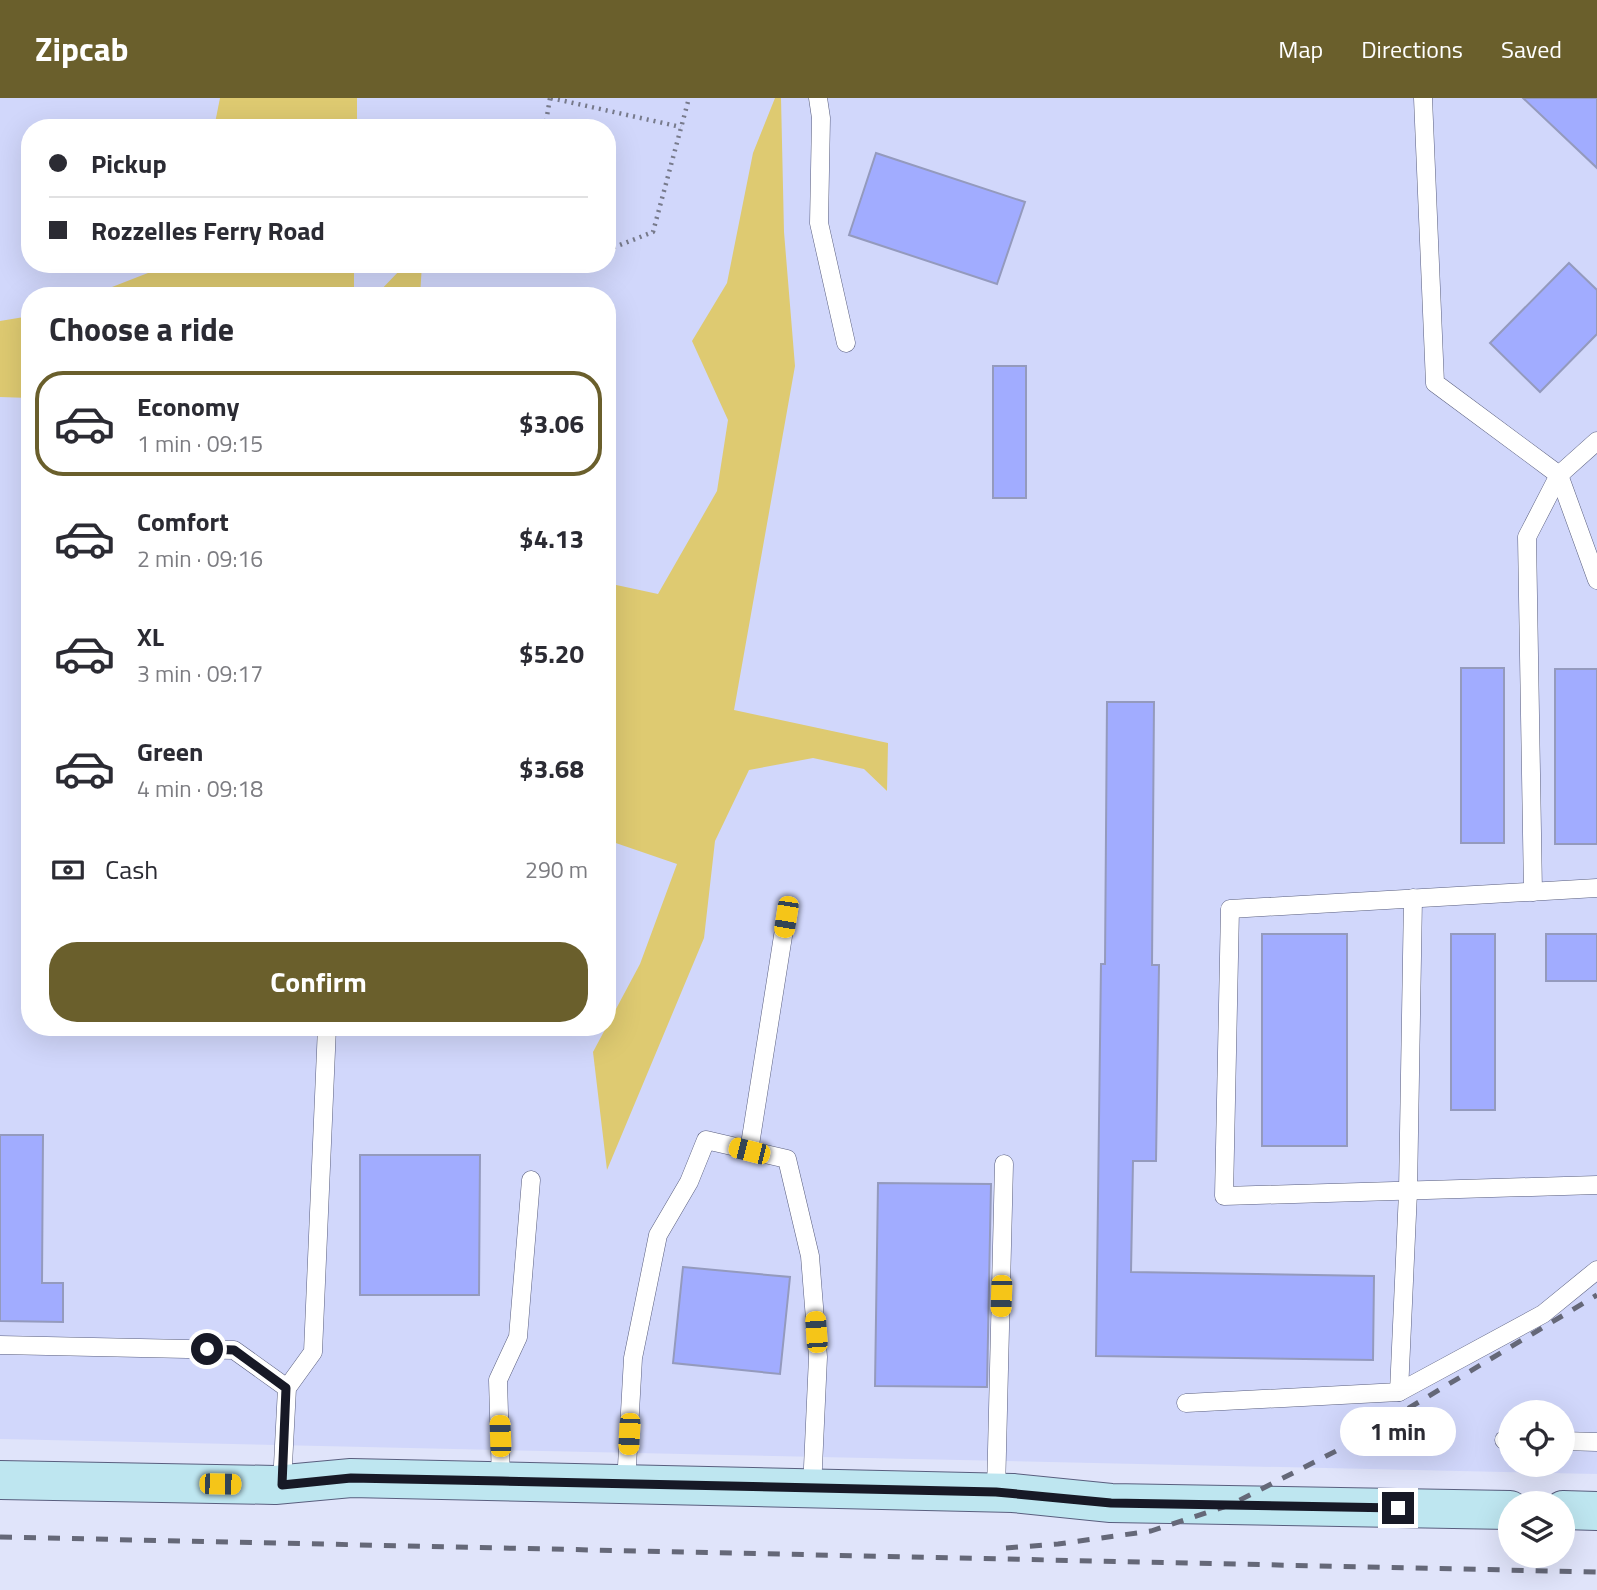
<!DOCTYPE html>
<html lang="en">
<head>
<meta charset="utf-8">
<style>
	:root { --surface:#fff; --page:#f2f2f3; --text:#2b2b33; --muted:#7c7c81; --line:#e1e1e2; --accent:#6a5f2c }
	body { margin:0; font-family:"Titillium Web",sans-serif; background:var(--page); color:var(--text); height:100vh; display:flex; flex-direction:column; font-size:26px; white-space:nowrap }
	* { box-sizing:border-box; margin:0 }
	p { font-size:23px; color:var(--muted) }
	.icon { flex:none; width:38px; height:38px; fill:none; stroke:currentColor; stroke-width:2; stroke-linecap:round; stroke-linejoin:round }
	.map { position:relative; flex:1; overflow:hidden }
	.details { position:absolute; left:21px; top:189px; width:595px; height:749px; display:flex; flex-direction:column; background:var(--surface); border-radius:28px; box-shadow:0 7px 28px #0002 }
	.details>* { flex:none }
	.hud { position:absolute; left:21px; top:21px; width:595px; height:154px; border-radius:28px; box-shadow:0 7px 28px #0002; display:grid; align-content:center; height:154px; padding:0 28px; background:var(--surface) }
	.buttons { position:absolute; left:1498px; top:1302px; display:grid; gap:14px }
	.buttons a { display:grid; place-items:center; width:77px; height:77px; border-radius:50%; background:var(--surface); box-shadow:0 7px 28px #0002; font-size:35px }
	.end { position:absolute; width:32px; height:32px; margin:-16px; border:9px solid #171926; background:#fff; box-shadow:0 0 0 4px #fff }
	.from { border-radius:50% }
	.bubble { position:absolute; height:49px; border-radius:24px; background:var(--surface); box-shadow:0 7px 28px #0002; font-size:23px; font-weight:700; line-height:49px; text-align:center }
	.car { position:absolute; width:21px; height:42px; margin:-21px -10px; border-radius:9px; box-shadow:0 0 5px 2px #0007; background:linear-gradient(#f5c518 24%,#345 0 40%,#f5c518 0 76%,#345 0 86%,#f5c518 0) }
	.hud b { display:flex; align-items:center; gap:24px; height:66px; font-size:26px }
	.hud b+b { border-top:2px solid var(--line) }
	.hud i { width:18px; height:18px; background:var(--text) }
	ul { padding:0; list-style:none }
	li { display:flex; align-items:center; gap:21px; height:105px; margin:0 14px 10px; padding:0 14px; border:4px solid transparent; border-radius:28px }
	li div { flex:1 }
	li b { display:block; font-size:26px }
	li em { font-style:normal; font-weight:700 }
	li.selected { border-color:var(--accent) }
	li>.icon { width:63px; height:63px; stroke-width:1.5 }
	h2 { padding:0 28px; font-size:32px; line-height:84px }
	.pay { display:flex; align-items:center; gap:18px; height:77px; padding:0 28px; font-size:26px }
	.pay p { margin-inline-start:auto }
	.primary-button { display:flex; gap:14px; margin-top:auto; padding:14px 28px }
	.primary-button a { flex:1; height:80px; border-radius:28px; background:var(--accent); color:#fff; font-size:28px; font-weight:700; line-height:80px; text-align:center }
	header { display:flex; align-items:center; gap:42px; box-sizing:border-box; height:98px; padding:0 35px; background:var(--accent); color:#fff }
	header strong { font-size:33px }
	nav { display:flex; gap:38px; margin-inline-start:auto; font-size:24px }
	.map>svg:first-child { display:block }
</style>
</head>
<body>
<header>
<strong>Zipcab</strong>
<nav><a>Map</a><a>Directions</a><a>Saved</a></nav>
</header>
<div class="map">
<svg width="1597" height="1492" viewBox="0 0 1597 1492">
	<rect width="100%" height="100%" fill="#e0e4fa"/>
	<path fill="#d1d7fb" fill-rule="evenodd" d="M 0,0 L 1597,0 L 1597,1376 L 0,1341 ZM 30,30 L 607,30 L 607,166 L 30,166 ZM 30,198 L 607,198 L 607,929 L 30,929 ZM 1510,1314 L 1563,1314 L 1563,1367 L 1510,1367 Z"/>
	<g fill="#deca71">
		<polygon points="220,0 357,0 357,30 214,30"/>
		<polygon points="775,0 781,0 784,134 795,268 734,612 888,645 887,693 864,671 813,660 749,672 715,743 704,840 607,1072 593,954 640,866 677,766 607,742 607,485 658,496 717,393 728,322 692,243 727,185 753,55"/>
		<polygon points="171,166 354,166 354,198 89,198"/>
		<polygon points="402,166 422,166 420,198 370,198 377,196 401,171"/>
		<polygon points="30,218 30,300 0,299 0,223"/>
	</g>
	<g fill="#a1acff" stroke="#949abd" stroke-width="2">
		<polygon points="1523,0 1597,0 1597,70"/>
		<polygon points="876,55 1025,104 997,186 849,137"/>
		<polygon points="1569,165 1597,192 1597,236 1540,294 1490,245"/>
		<rect x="993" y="268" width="33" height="132"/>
		<rect x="1461" y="570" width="43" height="175"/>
		<rect x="1555" y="571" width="42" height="175"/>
		<polygon points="1107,604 1154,604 1152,867 1159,867 1156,1063 1133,1063 1131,1174 1374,1178 1373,1262 1096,1258 1101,866 1105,866"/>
		<rect x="1262" y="836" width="85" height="212"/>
		<rect x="1451" y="836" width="44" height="176"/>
		<rect x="1546" y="836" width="51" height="47"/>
		<polygon points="0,1037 43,1037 42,1185 63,1185 63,1224 0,1223"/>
		<polygon points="360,1057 480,1057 479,1197 360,1197"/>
		<polygon points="878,1085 991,1086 987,1289 875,1288"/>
		<polygon points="683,1169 790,1179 780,1276 673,1265"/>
	</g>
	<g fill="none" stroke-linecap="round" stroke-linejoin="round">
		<g stroke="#595e7e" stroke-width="19">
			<g id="lane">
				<polyline points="818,0 821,20 819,125 846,245"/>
				<polyline points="1423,0 1435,285 1559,377 1597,482"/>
				<polyline points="1597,790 1230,811 1224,1098 1597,1087"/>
				<polyline points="1533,794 1527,439 1559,377 1597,343"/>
				<polyline points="749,1053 786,819"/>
				<polyline points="0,1247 234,1252 287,1290"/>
				<polyline points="1399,1294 1543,1216 1597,1172"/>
				<polyline points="1186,1305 1399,1294 1408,1094 1413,800"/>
				<polyline points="1504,1342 1510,1342"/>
				<polyline points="1563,1343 1597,1344"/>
				<polyline points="501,1383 498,1282 518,1239 531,1082"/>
				<polyline points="282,1386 287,1290 313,1254 327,929"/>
				<polyline points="626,1386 633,1260 658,1137 689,1084 706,1042 787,1061 810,1158 818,1259 812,1391"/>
				<polyline points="996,1394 1004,1066"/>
			</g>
		</g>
		<g stroke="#595e7e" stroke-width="40">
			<g id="secondary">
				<polyline points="0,1382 275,1387 351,1380 1013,1395 1111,1405 1510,1412"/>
				<polyline points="1563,1412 1597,1413"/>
			</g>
		</g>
		<g stroke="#777a8b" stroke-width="4.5" stroke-dasharray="2 5" stroke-linecap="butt">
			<polyline points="551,0 681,29"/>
			<polyline points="545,30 550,0"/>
			<polyline points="607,152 653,134 689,0"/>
		</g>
		<use href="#lane" stroke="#fff" stroke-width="18"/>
		<use href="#secondary" stroke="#bee6f0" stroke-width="38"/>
		<g stroke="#656878" stroke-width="5" stroke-dasharray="12 12" stroke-linecap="butt">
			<polyline points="0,1439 1597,1474"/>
			<polyline points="1006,1450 1058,1446 1151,1433 1230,1407 1344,1349 1597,1197"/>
		</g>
	</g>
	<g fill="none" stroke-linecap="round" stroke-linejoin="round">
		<polyline stroke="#171926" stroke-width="9" points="207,1251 234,1252 286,1290 282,1387 351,1380 502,1383 996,1394 1111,1405 1398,1410"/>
	</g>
</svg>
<div class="buttons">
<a><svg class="icon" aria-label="locate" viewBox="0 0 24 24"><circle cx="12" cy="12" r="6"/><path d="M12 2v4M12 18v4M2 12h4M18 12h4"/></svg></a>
<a><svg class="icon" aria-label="layers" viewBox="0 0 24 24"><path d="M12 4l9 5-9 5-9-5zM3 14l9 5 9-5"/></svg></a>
</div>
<i class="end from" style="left:207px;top:1251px"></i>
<i class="end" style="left:1398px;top:1410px"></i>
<div class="bubble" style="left:1340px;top:1309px;width:116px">1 min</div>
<i class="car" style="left:786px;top:819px;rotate:189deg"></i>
<i class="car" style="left:749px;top:1053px;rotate:284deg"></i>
<i class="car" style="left:1001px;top:1198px;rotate:182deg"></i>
<i class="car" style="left:816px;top:1234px;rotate:356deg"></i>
<i class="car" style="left:629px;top:1336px;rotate:183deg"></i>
<i class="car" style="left:500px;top:1338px;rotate:358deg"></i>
<i class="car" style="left:220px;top:1386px;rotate:91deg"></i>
<div class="hud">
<b><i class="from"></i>Pickup</b>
<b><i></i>Rozzelles Ferry Road</b>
</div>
<section class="details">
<h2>Choose a ride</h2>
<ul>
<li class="selected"><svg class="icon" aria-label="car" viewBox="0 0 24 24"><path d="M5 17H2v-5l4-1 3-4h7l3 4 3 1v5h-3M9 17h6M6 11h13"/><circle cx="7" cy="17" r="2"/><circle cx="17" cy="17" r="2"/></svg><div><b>Economy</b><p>1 min · 09:15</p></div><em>$3.06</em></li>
<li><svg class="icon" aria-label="car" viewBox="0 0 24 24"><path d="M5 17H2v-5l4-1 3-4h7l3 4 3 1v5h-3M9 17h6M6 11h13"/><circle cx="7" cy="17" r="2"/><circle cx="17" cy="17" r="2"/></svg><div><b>Comfort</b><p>2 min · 09:16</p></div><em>$4.13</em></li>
<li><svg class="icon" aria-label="car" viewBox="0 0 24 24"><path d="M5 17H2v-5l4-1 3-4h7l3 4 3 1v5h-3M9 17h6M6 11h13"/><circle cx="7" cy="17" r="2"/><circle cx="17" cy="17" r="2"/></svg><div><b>XL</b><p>3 min · 09:17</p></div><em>$5.20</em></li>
<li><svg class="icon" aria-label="car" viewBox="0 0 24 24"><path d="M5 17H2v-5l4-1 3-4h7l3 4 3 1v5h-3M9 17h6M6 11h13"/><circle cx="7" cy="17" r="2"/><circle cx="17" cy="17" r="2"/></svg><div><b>Green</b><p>4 min · 09:18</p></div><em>$3.68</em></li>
</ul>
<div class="pay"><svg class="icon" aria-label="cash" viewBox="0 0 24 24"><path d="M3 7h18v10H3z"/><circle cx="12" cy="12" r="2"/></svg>Cash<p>290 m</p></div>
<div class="primary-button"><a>Confirm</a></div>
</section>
</div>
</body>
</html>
